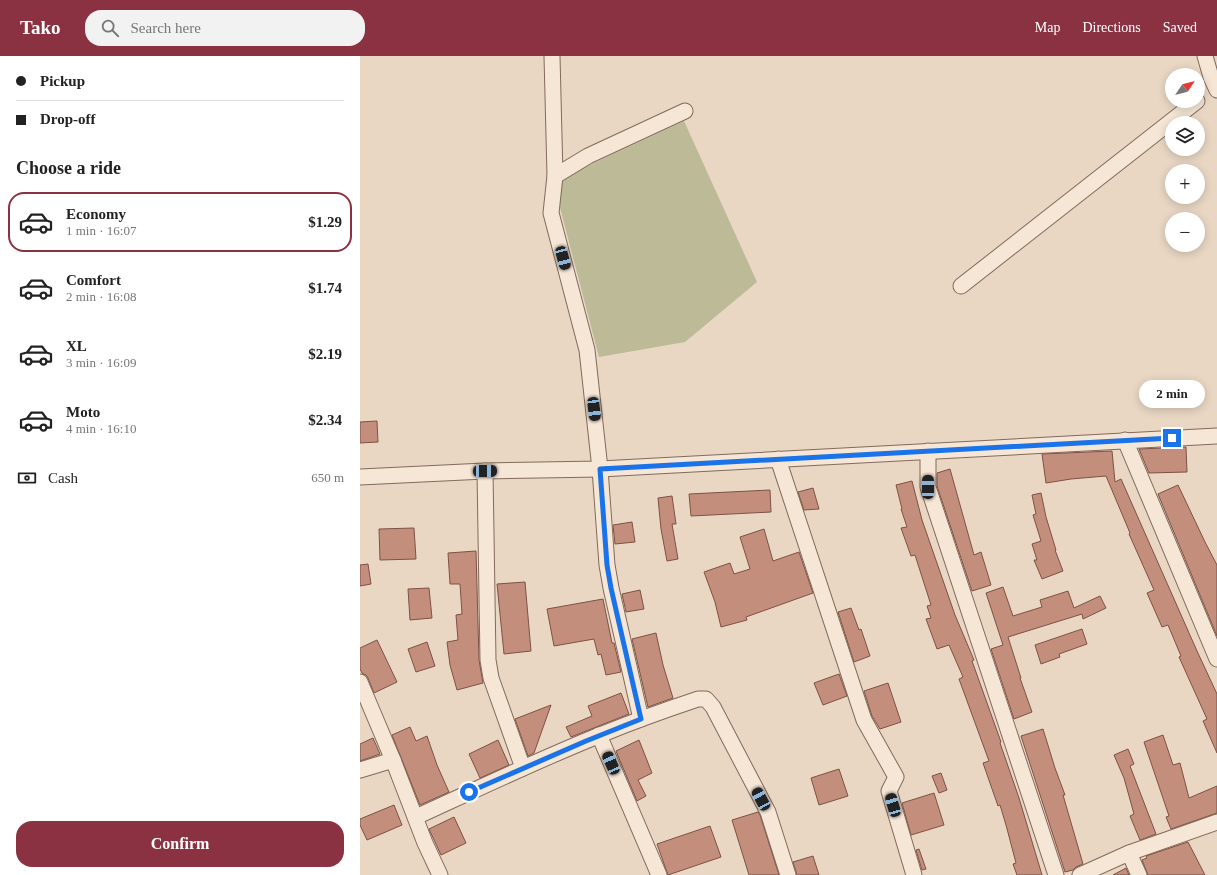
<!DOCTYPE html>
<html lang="en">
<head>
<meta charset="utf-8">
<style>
	:root { --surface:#fff; --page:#f2f2f2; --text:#222; --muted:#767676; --line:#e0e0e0; --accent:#8b3242 }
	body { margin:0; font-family:Georgia,serif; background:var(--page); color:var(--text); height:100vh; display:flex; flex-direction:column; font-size:15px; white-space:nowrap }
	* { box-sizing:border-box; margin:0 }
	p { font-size:13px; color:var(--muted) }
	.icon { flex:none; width:22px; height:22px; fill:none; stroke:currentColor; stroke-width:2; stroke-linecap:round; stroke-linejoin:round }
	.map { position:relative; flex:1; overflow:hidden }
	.side { display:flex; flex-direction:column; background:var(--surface); width:360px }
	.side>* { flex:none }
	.banner { display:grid; align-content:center; height:88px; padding:0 16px; background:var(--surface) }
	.needle { width:26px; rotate:55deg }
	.buttons { position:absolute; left:805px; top:12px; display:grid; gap:8px }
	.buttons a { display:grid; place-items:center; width:40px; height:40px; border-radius:50%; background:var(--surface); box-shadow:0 2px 10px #0003; font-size:20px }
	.end { position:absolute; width:18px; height:18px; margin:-9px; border:5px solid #1a73e8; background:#fff; box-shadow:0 0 0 2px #fff }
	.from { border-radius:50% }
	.bubble { position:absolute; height:28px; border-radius:14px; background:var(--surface); box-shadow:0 2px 10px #0003; font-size:13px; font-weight:800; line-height:28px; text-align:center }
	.car { position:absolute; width:12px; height:24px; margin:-12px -6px; border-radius:5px; box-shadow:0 0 3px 1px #0007; background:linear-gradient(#222 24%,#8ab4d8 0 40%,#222 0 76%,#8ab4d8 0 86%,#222 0) }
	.banner b { display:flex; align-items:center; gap:14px; height:38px; font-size:15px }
	.banner b+b { border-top:1px solid var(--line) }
	.banner i { width:10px; height:10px; background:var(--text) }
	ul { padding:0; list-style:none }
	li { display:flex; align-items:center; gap:12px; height:60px; margin:0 8px 6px; padding:0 8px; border:2px solid transparent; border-radius:16px }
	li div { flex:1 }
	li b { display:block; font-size:15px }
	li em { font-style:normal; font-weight:800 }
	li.selected { border-color:var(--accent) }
	li>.icon { width:36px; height:36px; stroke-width:1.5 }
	h2 { padding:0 16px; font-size:18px; line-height:48px }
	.pay { display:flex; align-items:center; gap:10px; height:44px; padding:0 16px; font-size:15px }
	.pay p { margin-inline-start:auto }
	.primary-button { display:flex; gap:8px; margin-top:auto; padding:8px 16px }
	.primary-button a { flex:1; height:46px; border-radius:16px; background:var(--accent); color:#fff; font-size:16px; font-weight:800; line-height:46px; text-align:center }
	header { display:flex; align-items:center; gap:24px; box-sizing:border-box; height:56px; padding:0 20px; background:var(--accent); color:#fff }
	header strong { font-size:19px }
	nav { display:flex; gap:22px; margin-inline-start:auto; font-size:14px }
	.search { width:280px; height:36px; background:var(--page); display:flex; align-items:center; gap:10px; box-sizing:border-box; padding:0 14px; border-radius:16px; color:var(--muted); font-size:15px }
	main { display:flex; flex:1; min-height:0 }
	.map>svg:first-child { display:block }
</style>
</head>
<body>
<header>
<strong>Tako</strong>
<div class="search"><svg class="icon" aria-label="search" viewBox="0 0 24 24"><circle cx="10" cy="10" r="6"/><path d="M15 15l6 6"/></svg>Search here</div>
<nav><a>Map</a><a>Directions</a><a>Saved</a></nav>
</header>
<main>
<section class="side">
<div class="banner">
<b><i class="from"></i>Pickup</b>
<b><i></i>Drop-off</b>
</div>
<h2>Choose a ride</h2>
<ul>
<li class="selected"><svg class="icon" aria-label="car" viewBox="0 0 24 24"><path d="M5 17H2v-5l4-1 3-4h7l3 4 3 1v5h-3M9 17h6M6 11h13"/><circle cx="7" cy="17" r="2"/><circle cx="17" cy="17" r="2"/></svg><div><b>Economy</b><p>1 min · 16:07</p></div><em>$1.29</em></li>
<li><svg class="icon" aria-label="car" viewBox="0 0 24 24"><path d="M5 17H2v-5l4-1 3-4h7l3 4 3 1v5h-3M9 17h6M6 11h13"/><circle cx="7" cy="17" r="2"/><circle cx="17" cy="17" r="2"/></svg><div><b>Comfort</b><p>2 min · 16:08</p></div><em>$1.74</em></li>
<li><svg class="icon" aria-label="car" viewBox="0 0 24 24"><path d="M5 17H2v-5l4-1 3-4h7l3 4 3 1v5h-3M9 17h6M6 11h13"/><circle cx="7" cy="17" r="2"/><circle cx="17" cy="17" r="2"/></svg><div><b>XL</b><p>3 min · 16:09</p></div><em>$2.19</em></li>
<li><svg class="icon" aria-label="car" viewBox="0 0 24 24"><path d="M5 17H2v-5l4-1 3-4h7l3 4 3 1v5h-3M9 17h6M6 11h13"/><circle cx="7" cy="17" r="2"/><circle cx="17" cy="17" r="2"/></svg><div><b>Moto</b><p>4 min · 16:10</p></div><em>$2.34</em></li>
</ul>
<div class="pay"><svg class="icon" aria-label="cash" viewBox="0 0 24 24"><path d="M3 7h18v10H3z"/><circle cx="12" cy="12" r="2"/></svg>Cash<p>650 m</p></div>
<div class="primary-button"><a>Confirm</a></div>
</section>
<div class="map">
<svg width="857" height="819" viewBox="0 0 857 819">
	<rect width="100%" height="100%" fill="#e9d7c4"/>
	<polygon fill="#bcba97" points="324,65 397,226 325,286 239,301 197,140 204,121"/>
	<g fill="#c48e7d" stroke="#7e5144">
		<polygon points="17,365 18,386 0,387 0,366"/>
		<polygon points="826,391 827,416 789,417 779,393"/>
		<polygon points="752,395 755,426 761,423 837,595 857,638 857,697 843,665 847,663 819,601 821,600 808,569 802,571 787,537 794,534 769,478 770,477 746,420 711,423 686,427 682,398"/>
		<polygon points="590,413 614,499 621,496 631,529 612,535 577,430 577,417"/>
		<polygon points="552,425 562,464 595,559 614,604 612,605 641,686 640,687 659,742 682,819 657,819 653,808 656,807 646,769 640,749 638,750 623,707 629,705 599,623 603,621 589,589 577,593 566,563 571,562 567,550 571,549 555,499 551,500 541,472 547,471 541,453 542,453 536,429"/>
		<polygon points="818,429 845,486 857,509 857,580 798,438"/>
		<polygon points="453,432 459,453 444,454 438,436"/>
		<polygon points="410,434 411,456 331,460 329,438"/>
		<polygon points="681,437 686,461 696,494 695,494 703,515 682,523 674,504 677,504 672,488 681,485 673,459 676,458 672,439"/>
		<polygon points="312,440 316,468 312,468 318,503 307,505 301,473 298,442"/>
		<polygon points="272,466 275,486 255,488 253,469"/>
		<polygon points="54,472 56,503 20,504 19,473"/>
		<polygon points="404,473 413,505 439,496 453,537 386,561 387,564 361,571 355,546 344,516 370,507 374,518 390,513 380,481"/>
		<polygon points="116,495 119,604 123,627 97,634 90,609 87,586 98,584 96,559 102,558 100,528 90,528 88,497"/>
		<polygon points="8,508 11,528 0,530 0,509"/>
		<polygon points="165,526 171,595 144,598 137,528"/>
		<polygon points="643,531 653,560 682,551 680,544 708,535 714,552 740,540 746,552 723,563 722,558 648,581 661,622 660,622 672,656 654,663 631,593 643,589 626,537"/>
		<polygon points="69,532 72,562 50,564 48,533"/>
		<polygon points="280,534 284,553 266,556 262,538"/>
		<polygon points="243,543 252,587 254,587 261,616 246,619 241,598 238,599 234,583 194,590 187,553"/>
		<polygon points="491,552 499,574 501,573 510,600 494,606 478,556"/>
		<polygon points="722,573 727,588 699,598 700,601 681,608 675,589"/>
		<polygon points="296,577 303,609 313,642 288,651 272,583"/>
		<polygon points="17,584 37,626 14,637 8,622 6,619 2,617 0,613 0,592"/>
		<polygon points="67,586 75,610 56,616 48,593"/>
		<polygon points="479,618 487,640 463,649 454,627"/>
		<polygon points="528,627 541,666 520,673 512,660 504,635"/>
		<polygon points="261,637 269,658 211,681 206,671 232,660 228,650"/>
		<polygon points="191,649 174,697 168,700 155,663"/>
		<polygon points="50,671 56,685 67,680 77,709 89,736 60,749 32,679"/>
		<polygon points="683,673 695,712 705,739 703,739 723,808 716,811 713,814 705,816 661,680"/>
		<polygon points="803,679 813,709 820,707 829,742 857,730 857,757 811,773 806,761 809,760 784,686"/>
		<polygon points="13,682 20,698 0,705 0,688"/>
		<polygon points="138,684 149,709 120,722 109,698"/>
		<polygon points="279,684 292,717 278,724 286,740 277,745 256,695"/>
		<polygon points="768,693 774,708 770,710 796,778 780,784 770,760 774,758 764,722 754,699"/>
		<polygon points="479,713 488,740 459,749 451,722"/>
		<polygon points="581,717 587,734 579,737 572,720"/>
		<polygon points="574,737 584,769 551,779 542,747"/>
		<polygon points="34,749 42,769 7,784 0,769 0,763"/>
		<polygon points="398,756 400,759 419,819 389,819 372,764"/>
		<polygon points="94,761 106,787 81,799 69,773"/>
		<polygon points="350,770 361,801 308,819 297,788"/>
		<polygon points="828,786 845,819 788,819 782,804 787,802 786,800"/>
		<polygon points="559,793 566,813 562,814 556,794"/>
		<polygon points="453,800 459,819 437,819 433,806"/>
		<polygon points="766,812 769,819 753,819"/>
	</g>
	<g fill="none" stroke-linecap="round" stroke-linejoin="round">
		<g stroke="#826a5c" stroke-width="17">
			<g id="minor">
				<polyline points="192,0 195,120 191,157 227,294 240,413 247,509 251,532 281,663"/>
				<polyline points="845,0 851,21 857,34"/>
				<polyline points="195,120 228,100 325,55"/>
				<polyline points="601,230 837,45"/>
				<polyline points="765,384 857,603"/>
				<polyline points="568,395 568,431 696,819"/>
				<polyline points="418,403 504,664 536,721 529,735 554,819"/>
				<polyline points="125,415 128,604 131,622 163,712"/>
				<polyline points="0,421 125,415 240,413 857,380"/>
				<polyline points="0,626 33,704 65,787 80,819"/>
				<polyline points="239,679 299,819"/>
				<polyline points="0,714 33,704"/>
				<path d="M 56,761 C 117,733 178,704 240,679 C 272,666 305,654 338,643 L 346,643 L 353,651 L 408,756 L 428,819"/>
				<polyline points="769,797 779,819"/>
				<polyline points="720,819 769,797 857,766"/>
			</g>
		</g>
		<use href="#minor" stroke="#f5e6d6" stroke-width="15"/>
	</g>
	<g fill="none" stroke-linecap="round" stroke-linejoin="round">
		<polyline stroke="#1a73e8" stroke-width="5" points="109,736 226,685 281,663 251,532 247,509 240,413 812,382"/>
	</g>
</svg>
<div class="buttons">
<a><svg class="needle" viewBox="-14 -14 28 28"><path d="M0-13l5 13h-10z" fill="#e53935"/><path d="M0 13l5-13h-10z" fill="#767676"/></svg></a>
<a><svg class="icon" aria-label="layers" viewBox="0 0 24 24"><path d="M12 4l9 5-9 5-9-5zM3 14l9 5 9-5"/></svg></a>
<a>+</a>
<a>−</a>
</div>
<i class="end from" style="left:109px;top:736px"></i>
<i class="end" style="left:812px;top:382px"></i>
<div class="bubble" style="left:779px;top:324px;width:66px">2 min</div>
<i class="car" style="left:203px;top:202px;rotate:165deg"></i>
<i class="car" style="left:234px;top:353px;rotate:173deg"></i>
<i class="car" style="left:125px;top:415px;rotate:89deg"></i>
<i class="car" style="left:568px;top:431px;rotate:0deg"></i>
<i class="car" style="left:251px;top:707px;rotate:336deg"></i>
<i class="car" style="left:401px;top:743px;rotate:332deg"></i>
<i class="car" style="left:533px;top:749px;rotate:344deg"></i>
</div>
</main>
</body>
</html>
